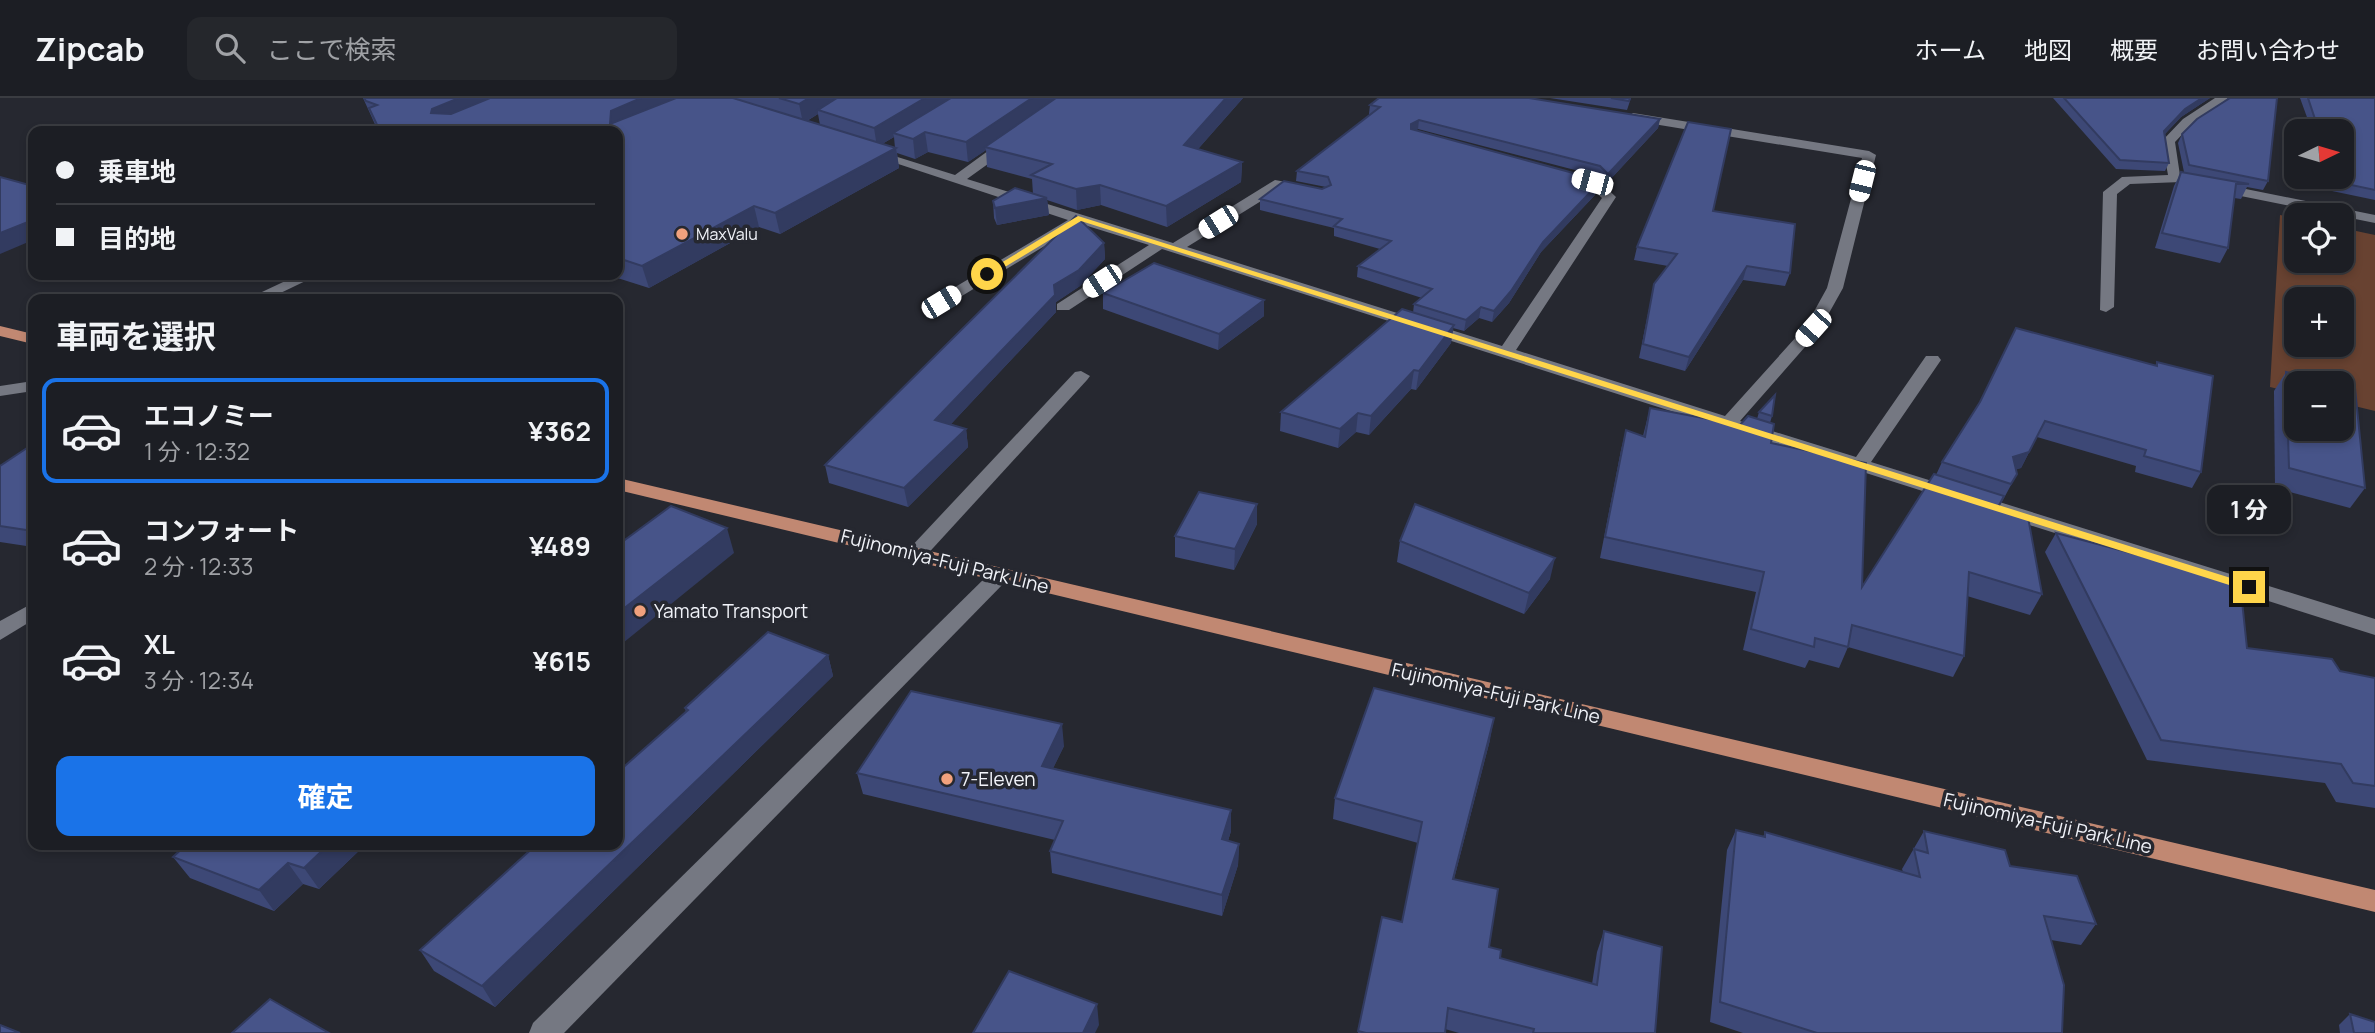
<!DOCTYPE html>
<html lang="ja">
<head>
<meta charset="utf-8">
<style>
	:root { --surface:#1c1e24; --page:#25272c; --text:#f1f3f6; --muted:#a0a2a6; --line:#3a3c41; --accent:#1a73e8 }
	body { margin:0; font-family:Manrope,"Noto Sans JP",sans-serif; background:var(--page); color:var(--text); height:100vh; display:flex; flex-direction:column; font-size:26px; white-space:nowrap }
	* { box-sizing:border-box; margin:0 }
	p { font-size:23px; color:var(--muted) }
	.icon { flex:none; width:38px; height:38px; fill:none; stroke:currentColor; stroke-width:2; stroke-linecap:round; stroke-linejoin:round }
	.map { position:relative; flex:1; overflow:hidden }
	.details { position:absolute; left:28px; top:196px; width:595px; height:556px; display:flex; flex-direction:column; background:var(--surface); border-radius:14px; box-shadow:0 4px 10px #0003,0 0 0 2px var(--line) }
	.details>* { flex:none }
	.banner { position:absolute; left:28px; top:28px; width:595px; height:154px; border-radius:14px; box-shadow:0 4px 10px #0003,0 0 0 2px var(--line); display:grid; align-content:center; height:154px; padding:0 28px; background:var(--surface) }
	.needle { width:46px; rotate:85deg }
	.fabs { position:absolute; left:2284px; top:21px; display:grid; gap:14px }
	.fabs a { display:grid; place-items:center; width:70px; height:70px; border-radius:14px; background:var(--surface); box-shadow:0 4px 10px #0003,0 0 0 2px var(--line); font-size:35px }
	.end { position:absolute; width:32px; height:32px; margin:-16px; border:9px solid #ffd54a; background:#111; box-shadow:0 0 0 4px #111 }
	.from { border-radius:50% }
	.bubble { position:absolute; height:49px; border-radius:14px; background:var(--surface); box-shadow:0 4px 10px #0003,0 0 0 2px var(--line); font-size:23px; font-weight:700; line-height:49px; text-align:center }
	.car { position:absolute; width:21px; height:42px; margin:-21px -10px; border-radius:9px; box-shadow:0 0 5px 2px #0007; background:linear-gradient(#fff 24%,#345 0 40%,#fff 0 76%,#345 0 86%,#fff 0) }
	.banner b { display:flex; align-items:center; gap:24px; height:66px; font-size:26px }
	.banner b+b { border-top:2px solid var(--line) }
	.banner i { width:18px; height:18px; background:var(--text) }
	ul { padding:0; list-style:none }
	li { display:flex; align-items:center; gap:21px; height:105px; margin:0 14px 10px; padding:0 14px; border:4px solid transparent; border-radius:14px }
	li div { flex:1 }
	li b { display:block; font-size:26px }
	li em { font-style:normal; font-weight:700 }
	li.active { border-color:var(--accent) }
	li>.icon { width:63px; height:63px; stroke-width:1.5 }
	h2 { padding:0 28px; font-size:32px; line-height:84px }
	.cta { display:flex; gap:14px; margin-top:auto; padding:14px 28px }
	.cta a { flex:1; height:80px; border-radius:14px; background:var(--accent); color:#fff; font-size:28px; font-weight:700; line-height:80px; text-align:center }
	header { display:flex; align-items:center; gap:42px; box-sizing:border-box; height:98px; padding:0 35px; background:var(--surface); border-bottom:2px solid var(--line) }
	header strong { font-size:33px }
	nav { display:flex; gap:38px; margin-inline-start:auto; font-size:24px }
	.search { width:490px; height:63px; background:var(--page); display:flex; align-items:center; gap:18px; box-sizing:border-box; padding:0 24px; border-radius:14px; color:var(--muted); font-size:26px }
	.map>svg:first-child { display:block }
</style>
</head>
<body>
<header>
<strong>Zipcab</strong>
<div class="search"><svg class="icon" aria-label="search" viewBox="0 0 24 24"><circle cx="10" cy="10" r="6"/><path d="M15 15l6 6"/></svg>ここで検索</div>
<nav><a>ホーム</a><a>地図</a><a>概要</a><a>お問い合わせ</a></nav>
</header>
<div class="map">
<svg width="2375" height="935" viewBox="0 0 2375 935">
	<rect width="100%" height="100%" fill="#262830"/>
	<path fill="#684231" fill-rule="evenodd" d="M 2280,117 L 2296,120 L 2296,163 L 2342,163 L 2342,130 L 2375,137 L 2375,313 L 2342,305 L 2342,285 L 2296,285 L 2296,295 L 2270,289 ZM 2296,201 L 2342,201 L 2342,247 L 2296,247 Z"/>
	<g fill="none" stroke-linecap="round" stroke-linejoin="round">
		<g fill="#757882" fill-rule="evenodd">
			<polygon points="2215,0 2227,0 2229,3 2191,27 2175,44 2181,84 2130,86 2117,96 2114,209 2106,214 2100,212 2103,94 2122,79 2168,77 2162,43 2183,21"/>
			<polygon points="1633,15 1869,53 1876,57 1843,190 1819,233 1740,323 1856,359 1926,258 1938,258 1941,262 1871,364 2375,521 2375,537 1162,151 1069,212 1057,212 1057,206 1149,147 1081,126 947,207 935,207 935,201 1068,122 865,55 872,51 955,77 1003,42 1013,42 1013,48 967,81 1173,145 1275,82 1314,89 1316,92 1309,96 1282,90 1187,149 1502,248 1602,100 1587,87 1565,79 1572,75 1597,81 1616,99 1516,252 1725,318 1806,228 1827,190 1862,60 1629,22 1627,19"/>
			<polygon points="2216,85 2375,117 2375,125 2211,92 2211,86"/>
			<polygon points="298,177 318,177 268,201 247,201"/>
			<polygon points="1081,273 1090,278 1087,282 923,461 909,461 906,456 909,451 1075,274"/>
			<polygon points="33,283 33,293 0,298 0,288"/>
			<polygon points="999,471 1006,473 1010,478 1006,483 564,935 529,935 533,925 992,473"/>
			<polygon points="33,505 33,522 0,542 0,523"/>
		</g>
		<g fill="#c18872" fill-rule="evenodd">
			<polygon points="0,228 33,236 33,246 0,238"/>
			<polygon points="618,380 2375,792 2375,814 618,392"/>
		</g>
	</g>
	<g fill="#3d4876" fill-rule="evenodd">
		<path d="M 363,0 L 1243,0 L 1198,51 L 1242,64 L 1241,84 L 1167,129 L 1101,107 L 1077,112 L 1047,102 L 1049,117 L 997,127 L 994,120 L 993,103 L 1033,96 L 1032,81 L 987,69 L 986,52 L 968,64 L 928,54 L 915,61 L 897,55 L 899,70 L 780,136 L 759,129 L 649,190 L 608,177 L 618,177 L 618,33 L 378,33 ZM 818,16 L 820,27 L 807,23 ZM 894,39 L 895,50 L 882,46 Z"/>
		<polygon points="1550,0 1631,0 1627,12"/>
		<polygon points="2053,0 2210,0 2181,19 2165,36 2169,65 2165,73 2116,71"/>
		<polygon points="2228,0 2277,0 2268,83 2263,92 2247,89 2241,101 2234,100 2228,150 2220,165 2155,150 2174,88 2181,74 2184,74 2178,45 2182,36"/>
		<polygon points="2300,0 2375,0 2375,102 2332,93 2327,79 2342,79 2342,33 2312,33"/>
		<polygon points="1370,7 1660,21 1658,30 1606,86 1598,78 1418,31 1416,32 1595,97 1541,154 1509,205 1492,224 1479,220 1464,233 1453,230 1451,245 1416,292 1411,291 1369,337 1356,334 1338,350 1280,333 1281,314 1413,215 1414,206 1422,200 1357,179 1358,168 1380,151 1334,138 1334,130 1260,112 1260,101 1322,91 1326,89 1296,83 1297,73 1371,17 1369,16"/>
		<polygon points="1713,113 1790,175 1785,188 1743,182 1685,273 1639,260 1654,186 1668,168 1634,162 1637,149"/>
		<polygon points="1104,145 1105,161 1080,188 1056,204 1056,214 951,326 966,331 968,349 908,409 829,385 825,367"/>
		<polygon points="1103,195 1264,218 1218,252 1103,211"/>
		<polygon points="2157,264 2201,374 2192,390 2135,374 2136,368 2037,339 2021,370 2016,371 2017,376 1998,411 2042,496 2030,517 1967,498 1964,558 1953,579 1848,549 1839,570 1809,562 1805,570 1743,552 1756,494 1600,460 1621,352 1626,332 1643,338 1650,310 1740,327 1757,321 1759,314 1772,318 1770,325 1771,345 1862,489 1936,377 1942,364 2155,268"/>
		<polygon points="2286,274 2365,390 2350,410 2275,390 2274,293"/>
		<polygon points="33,346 33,449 0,444 0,368"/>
		<polygon points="1257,406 1257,426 1234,472 1175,459 1175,438"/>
		<polygon points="2056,435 2247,550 2340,573 2375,580 2375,710 2336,704 2325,685 2147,662 2045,454"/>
		<polygon points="1400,443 1550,481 1524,516 1397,464"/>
		<polygon points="828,557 833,578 495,909 434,873 420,852 588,749 686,614 685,610"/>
		<polygon points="1490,642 1454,781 1489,849 1500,860 1592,886 1597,854 1604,833 1655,935 1459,935 1445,931 1445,935 1358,935 1382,819 1402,824 1418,745 1333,721 1335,700"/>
		<polygon points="1064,648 1053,670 1231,712 1231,733 1228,743 1239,746 1238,767 1222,818 1052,775 1050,753 1055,742 863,696 857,675"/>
		<polygon points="1736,732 1763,739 1765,734 1903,774 1902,771 1924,733 2010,768 2096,826 2081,847 2051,842 2062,935 1743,935 1710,924 1727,752"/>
		<polygon points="186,747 365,747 319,791 303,786 274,813 190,780 173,759"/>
		<polygon points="2350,916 2375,935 2340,935 2339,927"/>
	</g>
	<g fill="#323b60">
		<polygon points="459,0 511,0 438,33 431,15 432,11"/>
		<polygon points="641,0 688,0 610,26 611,13"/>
		<polygon points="809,0 845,0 818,12 818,16 803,25 799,6"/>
		<polygon points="925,0 959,0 893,35 894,39 877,49 874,30"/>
		<polygon points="1032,0 1060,0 985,49 986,52 968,64 966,44"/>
		<polygon points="1226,0 1243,0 1184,67 1184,47"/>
		<polygon points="2202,0 2210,0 2181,19 2160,41 2164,33 2185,11"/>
		<polygon points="1660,21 1658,30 1606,86 1608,76"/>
		<polygon points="1419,22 1418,31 1410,36 1411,26"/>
		<polygon points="925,34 928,54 915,61 913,41"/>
		<polygon points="896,50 899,70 780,136 775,115"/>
		<polygon points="1242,64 1241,84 1167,129 1166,108"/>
		<polygon points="1100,87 1101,107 1077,112 1076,91"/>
		<polygon points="1597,87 1595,97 1541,154 1509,205 1492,224 1494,213 1543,144"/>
		<polygon points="1047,100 1049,117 997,127 995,110"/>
		<polygon points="754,108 759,129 649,190 642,168"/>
		<polygon points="33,122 33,142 0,156 0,135"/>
		<polygon points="1104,145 1105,161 1080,188 1056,204 1056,214 938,340 935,322 1054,187"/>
		<polygon points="1747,168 1743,182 1685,273 1689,259"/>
		<polygon points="1264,202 1264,218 1218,252 1219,236"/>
		<polygon points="1481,209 1479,220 1464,233 1466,222"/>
		<polygon points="1454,227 1451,245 1416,292 1419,273"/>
		<polygon points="1414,272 1411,291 1369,337 1371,318"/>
		<polygon points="1358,315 1356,334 1338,350 1340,331"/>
		<polygon points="2045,323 2021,370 2006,375 2013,359"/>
		<polygon points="966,331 968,349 908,409 904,390"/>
		<polygon points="1257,406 1257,426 1234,472 1235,451"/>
		<polygon points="727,430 734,455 618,549 618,515"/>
		<polygon points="1555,460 1550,481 1524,516 1529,495"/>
		<polygon points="828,557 833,578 495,909 482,888"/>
		<polygon points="1494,620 1490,642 1448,802 1453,781"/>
		<polygon points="1062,626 1064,648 1044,689 1042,668"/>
		<polygon points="1231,712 1231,733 1222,762 1222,741"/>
		<polygon points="1239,746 1238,767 1222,818 1222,797"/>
		<polygon points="328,747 365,747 319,791 304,770"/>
		<polygon points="288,765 303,786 274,813 259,792"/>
		<polygon points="1097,906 1099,927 1095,935 1083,935"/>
	</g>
	<g fill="#475489" stroke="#323b60" stroke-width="2">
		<polygon points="364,0 459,0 432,11 431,15 451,16 490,0 641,0 611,13 610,26 676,0 733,0 896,50 775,115 754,108 642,168 618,160 618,33 380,33 369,10 377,7 366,3"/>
		<polygon points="779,0 809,0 799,6"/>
		<polygon points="837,0 925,0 874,30 818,12"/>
		<polygon points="951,0 1032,0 966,44 925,34 913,41 893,35"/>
		<polygon points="1056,0 1226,0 1184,47 1242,64 1166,108 1100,87 1076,91 1031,77 1052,66 985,49"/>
		<polygon points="1379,0 1529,0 1660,21 1608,76 1600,68 1419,22 1411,26 1411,31 1588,79 1597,87 1543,144 1511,193 1494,213 1481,209 1466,222 1414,206 1432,191 1358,168 1391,143 1334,128 1342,121 1260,101 1284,83 1322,91 1331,87 1328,79 1297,73 1380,9 1370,7"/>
		<polygon points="1611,0 1630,0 1629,3"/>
		<polygon points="2064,0 2202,0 2185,11 2164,33 2169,65 2120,62"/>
		<polygon points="2230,0 2277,0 2268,83 2189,67 2182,36 2197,21"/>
		<polygon points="2308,0 2375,0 2375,92 2337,84 2335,79 2342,79 2342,33 2319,33"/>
		<polygon points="1688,24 1731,31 1713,113 1795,126 1790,175 1747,168 1689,259 1643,246 1654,186 1677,156 1637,149"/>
		<polygon points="2181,74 2249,86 2236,86 2228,150 2162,135"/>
		<polygon points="0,79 33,88 33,122 0,135"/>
		<polygon points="1015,90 1047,100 995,110 993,103"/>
		<polygon points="1076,118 1104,145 1079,172 1054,187 1055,197 935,322 966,331 904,390 825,367"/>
		<polygon points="1154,165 1264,202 1219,236 1103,195"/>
		<polygon points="1402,211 1454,227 1419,273 1414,272 1371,318 1358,315 1340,331 1281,314"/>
		<polygon points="2016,230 2157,268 2157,264 2213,278 2201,374 2144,358 2146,352 2045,323 2029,354 2013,359 2017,376 2011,386 1942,364 1980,304"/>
		<polygon points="2286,274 2335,285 2296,285 2296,331 2342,331 2342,287 2355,290 2365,390 2289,370"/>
		<polygon points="1775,297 1772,318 1759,314"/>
		<polygon points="1650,310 1740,327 1748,318 1774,326 1771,345 1866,365 1862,489 1934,376 2004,398 1997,411 2028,419 2042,496 1969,474 1964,558 1852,527 1848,549 1815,540 1814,549 1751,531 1764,474 1605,439 1626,332 1645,339"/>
		<polygon points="33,346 33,433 0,428 0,368"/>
		<polygon points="1199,394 1257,406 1235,451 1175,438"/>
		<polygon points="1415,406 1555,460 1529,495 1400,443"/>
		<polygon points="671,408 727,430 618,515 618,447"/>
		<polygon points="2056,435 2240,484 2247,550 2332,561 2340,573 2375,580 2375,688 2353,685 2341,666 2161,642"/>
		<polygon points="768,534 828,557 482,888 420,852 536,747 582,747 588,749 589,747 618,747 618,674 688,612 685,610"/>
		<polygon points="1374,590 1494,620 1453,781 1498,791 1489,849 1501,852 1500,860 1597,887 1604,833 1662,849 1655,935 1533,935 1534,931 1448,910 1445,935 1366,935 1358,933 1382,819 1402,824 1422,724 1335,700"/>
		<polygon points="911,593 1062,626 1042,668 1231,712 1222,741 1239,746 1222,797 1050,753 1063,723 857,675"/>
		<polygon points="1736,732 1765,739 1765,734 1920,779 1914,751 1928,755 1924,733 2005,752 2010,768 2077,778 2096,826 2044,818 2064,887 2062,935 1817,935 1720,904"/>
		<polygon points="186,747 328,747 304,770 288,765 259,792 173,759"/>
		<polygon points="1009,873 1097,906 1083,935 973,935"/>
		<polygon points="270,901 329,935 232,935"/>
		<polygon points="2350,916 2375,924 2375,935 2354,935"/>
		<polygon points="0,927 20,935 0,935"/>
	</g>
	<polygon fill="#ffd54a" points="1078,118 2253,487 2255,489 2245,492 1081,123 990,178 983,176"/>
	<g fill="#f1a17d" stroke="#262830" stroke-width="2.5">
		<circle cx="682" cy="136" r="7"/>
		<circle cx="640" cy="513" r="7"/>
		<circle cx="947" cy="681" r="7"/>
	</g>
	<g text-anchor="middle" stroke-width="7" stroke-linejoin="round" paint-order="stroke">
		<g font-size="16" fill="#f1f3f9" stroke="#262830" text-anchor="start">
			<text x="696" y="142">MaxValu</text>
		</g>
		<g font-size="19" fill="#f1f3f9" stroke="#262830">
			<text transform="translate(945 463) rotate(14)" y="7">Fujinomiya-Fuji Park Line</text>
			<text transform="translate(1496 595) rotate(13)" y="7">Fujinomiya-Fuji Park Line</text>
			<text transform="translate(2048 725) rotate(13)" y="7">Fujinomiya-Fuji Park Line</text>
		</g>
		<g font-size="19" fill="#f1f3f9" stroke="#262830" text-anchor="start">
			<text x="654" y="520">Yamato Transport</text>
			<text x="961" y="688">7-Eleven</text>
		</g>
	</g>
</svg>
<div class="fabs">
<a><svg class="needle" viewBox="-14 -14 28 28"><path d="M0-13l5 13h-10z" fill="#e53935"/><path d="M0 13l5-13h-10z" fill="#a0a2a6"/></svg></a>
<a><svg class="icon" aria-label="locate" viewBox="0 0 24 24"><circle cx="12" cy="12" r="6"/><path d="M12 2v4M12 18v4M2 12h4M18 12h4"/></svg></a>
<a>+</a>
<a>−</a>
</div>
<i class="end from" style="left:987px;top:176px"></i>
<i class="end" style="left:2249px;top:489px"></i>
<div class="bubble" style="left:2207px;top:387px;width:84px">1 分</div>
<i class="car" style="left:1862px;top:83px;rotate:194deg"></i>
<i class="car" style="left:1592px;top:84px;rotate:285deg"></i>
<i class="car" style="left:1218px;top:124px;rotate:238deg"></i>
<i class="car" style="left:1102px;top:183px;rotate:237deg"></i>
<i class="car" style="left:941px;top:204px;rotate:59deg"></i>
<i class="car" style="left:1813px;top:230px;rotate:222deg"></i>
<div class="banner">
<b><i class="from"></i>乗車地</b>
<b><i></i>目的地</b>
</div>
<section class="details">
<h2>車両を選択</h2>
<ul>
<li class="active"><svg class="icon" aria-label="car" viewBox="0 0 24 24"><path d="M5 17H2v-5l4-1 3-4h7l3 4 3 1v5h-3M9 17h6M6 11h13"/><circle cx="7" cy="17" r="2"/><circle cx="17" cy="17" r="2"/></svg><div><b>エコノミー</b><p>1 分 · 12:32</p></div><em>¥362</em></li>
<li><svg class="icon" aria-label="car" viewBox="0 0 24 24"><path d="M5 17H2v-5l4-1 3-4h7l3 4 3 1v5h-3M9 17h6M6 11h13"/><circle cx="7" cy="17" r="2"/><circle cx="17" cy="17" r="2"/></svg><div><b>コンフォート</b><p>2 分 · 12:33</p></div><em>¥489</em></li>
<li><svg class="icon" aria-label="car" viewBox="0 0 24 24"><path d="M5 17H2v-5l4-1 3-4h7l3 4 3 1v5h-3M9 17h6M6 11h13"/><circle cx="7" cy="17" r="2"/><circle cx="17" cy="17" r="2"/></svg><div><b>XL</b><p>3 分 · 12:34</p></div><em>¥615</em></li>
</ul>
<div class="cta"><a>確定</a></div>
</section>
</div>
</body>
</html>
